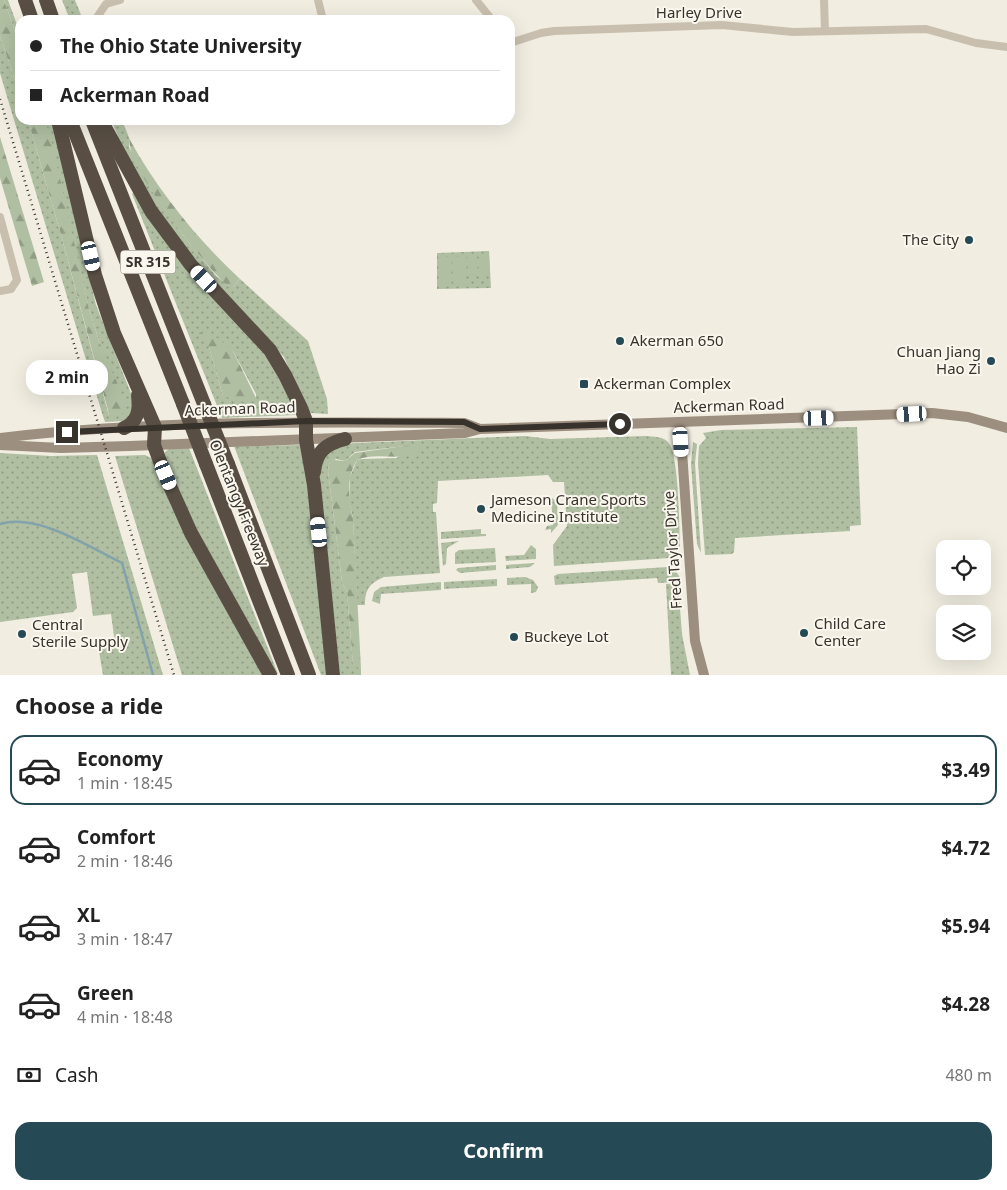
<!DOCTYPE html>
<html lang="en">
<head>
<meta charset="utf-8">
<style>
	:root { --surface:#fff; --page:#f6f6f6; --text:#222; --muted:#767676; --line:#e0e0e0; --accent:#254a56 }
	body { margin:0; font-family:"Noto Sans",sans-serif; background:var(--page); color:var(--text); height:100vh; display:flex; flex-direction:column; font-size:19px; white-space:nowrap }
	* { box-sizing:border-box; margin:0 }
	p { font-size:16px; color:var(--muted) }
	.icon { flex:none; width:28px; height:28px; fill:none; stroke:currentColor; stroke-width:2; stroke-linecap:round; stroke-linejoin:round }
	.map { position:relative; height:675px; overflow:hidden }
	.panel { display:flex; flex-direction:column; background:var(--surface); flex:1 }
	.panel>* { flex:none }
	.guide { position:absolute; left:15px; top:15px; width:500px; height:110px; border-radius:15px; box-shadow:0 5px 20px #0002; display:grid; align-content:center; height:110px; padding:0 15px; background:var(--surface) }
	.tools { position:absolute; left:936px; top:540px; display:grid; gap:10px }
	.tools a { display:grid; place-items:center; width:55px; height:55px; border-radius:10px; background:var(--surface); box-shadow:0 5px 20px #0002; font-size:25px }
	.end { position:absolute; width:22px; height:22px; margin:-11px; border:6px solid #38322c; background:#fff; box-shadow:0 0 0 2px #fff }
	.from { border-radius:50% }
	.bubble { position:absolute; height:35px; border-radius:15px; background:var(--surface); box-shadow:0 5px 20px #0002; font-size:16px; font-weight:700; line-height:35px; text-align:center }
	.car { position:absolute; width:15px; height:30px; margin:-15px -8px; border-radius:6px; box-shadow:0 0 4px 1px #0007; background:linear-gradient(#fff 24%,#345 0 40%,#fff 0 76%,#345 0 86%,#fff 0) }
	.guide b { display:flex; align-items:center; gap:18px; height:48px; font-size:19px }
	.guide b+b { border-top:1px solid var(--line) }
	.guide i { width:12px; height:12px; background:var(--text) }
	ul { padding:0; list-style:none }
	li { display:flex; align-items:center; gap:15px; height:70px; margin:0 10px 8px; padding:0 5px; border:2px solid transparent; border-radius:15px }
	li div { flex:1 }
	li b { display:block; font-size:19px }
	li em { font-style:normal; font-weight:700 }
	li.selected { border-color:var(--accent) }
	li>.icon { width:45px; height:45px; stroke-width:1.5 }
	h2 { padding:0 15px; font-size:22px; line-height:60px }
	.pay { display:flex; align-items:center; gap:12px; height:55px; padding:0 15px; font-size:19px }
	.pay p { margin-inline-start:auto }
	.cta { display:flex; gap:10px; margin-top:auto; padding:10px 15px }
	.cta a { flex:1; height:58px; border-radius:15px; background:var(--accent); color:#fff; font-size:20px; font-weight:700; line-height:58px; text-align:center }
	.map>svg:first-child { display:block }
</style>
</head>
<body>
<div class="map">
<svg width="1007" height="675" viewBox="0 0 1007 675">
	<defs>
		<pattern id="grass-dots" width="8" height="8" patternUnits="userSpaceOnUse" patternTransform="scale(1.25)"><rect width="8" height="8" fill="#b0bfa2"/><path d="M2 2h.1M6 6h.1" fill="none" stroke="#909c84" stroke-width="1.8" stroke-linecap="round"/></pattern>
		<pattern id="forest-firs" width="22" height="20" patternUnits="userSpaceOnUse" patternTransform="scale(1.25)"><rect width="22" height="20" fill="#b0bfa2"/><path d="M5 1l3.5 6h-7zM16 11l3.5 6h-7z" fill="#909c84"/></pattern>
	</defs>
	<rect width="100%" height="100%" fill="#f1ede1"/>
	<g fill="url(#grass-dots)" fill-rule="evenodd">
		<polygon points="4,0 8,0 20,33 20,46"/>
		<polygon points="62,0 75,0 83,20 70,20"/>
		<polygon points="0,36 20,95 20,120 28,120 63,242 109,416 100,344 89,309 45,120 52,120 96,305 134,401 136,412 123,421 105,422 102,413 0,73"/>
		<polygon points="111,120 122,120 130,140 129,147 152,191 183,235 217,277 233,287 240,279 308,341 327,399 328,414 311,413 307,410 284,357 220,290 164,221 126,155"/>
		<path d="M 135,192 L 272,363 L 296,413 L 295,415 L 222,418 L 132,194 ZM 209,347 L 233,351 L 256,394 L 256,398 L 223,396 Z"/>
		<polygon points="489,251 491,288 437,289 437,253"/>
		<polygon points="857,427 861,525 850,526 850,531 735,538 734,552 732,554 705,555 698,463 699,446 706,438 703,433 721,430"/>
		<path d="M 525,436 L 550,439 L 646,436 C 654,437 662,436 668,442 C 679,453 679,526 680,545 L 679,551 L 669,558 L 554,566 L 553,545 L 567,526 L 564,482 L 553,482 L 548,475 L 438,481 L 437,503 L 433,504 L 433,512 L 436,512 L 440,573 L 384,577 C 370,583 365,589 365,605 L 357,605 L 353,518 L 349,501 L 350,477 L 357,460 L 361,459 L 397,458 L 413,445 L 355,452 L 345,461 L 336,459 L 329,464 L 328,471 L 342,582 L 347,592 L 353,664 L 361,669 L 361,675 L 340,675 L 318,467 L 320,456 L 346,444 L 356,443 Z"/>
		<polygon points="693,442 697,444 695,463 701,553 697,544 691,464"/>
		<polygon points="302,445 305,447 327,675 321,675 234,446"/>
		<polygon points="189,448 278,674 275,675 198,535 164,457 165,452 169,449"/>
		<polygon points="0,453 51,456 97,455 163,675 103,675 98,645 115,643 111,614 93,616 87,572 72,574 77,608 73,612 0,622"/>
		<polygon points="145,455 155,460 171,506 265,675 182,675 115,456"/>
		<polygon points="551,497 557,502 558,525 551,533 551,529 545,530 547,526 553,525"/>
		<polygon points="481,529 481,534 486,534 486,536 441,539 441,532"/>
		<polygon points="459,541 447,548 446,564 443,566 441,543"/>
		<polygon points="531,545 536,549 536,559 506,561 505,556 524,555"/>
		<polygon points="495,548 496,562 455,564 455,553 459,550"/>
		<polygon points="535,563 530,567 506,569 506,565"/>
		<polygon points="496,565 496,570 460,573 456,570 458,568"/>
		<polygon points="668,567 675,570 681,579 678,582 658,583 657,578 555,585 554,576 558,574"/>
		<polygon points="525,577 533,580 538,587 536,592 531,593 531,584 507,585 507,578"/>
		<polygon points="497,579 497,586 444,589 444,582"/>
		<polygon points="441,582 441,590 381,594 380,604 372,601 374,592 381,587"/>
		<polygon points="678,583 682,634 690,675 671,675 666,584"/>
	</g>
	<g fill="url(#forest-firs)">
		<polygon points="0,0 4,0 20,46 20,95 0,36"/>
		<polygon points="28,120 45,120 52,143 89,309 100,344 127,405 125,412 114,418 109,414 63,242"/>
		<polygon points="0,137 44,282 32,286 0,178"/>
		<path d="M 130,140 C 158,191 198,240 240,279 L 233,287 L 229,287 C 207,269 125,166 130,140 Z"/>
		<polygon points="203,332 219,339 233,351 256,398 245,402 223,396 209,347 199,337 199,333"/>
		<path d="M 418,444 L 423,446 L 421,451 C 401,463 378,451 357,460 C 346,478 348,499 353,518 L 361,669 L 353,665 L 347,592 L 342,582 L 328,471 L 329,464 L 334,460 L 345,461 L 355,453 Z"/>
	</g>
	<g fill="#b0bfa2">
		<polygon points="489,253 490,275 479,275 479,254"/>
		<polygon points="467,254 477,254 478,275 468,275"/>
		<polygon points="465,256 465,284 453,285 452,257"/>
		<polygon points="438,257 450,257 451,285 439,285"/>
	</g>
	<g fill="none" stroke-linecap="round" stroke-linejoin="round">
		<path stroke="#83a3ac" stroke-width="2.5" d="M 0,524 C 38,513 87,546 122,563 L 153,675"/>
		<g stroke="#c9bfae" stroke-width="8">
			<polyline points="318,0 323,20"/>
			<polyline points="476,0 492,20"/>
			<polyline points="824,0 825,31"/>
			<polyline points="95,20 106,4 120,0"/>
			<polyline points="510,43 541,33 554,31 722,25 793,32 926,29 976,43 1007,47"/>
			<polyline points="0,217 17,280 11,289 0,291"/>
		</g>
		<g stroke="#9c8f7f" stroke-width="10">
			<polyline points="680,422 695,641 704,675"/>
			<path d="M 0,438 C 154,420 310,422 464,423 L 480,429"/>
			<polyline points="0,445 61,448 130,446 465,433 480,429 932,413 968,417 1007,428"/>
		</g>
		<g stroke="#584e44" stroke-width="14">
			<polyline points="25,0 32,20"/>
			<polyline points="46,0 53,20"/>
			<polyline points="58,120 95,275 114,333 155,427 154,445 165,475 191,533 270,675"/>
			<polyline points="70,120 183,404"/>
			<polyline points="101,120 151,211 191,265 270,350 285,375 301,408 306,421 306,440 314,485 333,675"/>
			<polyline points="93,123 204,404"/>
			<path d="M 124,428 C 138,422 140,410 138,395"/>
			<polyline points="206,464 288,675"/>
			<polyline points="228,464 309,675"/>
			<path d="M 314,472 C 316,451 326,444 345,439"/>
		</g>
		<polyline stroke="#38322c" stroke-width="2.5" stroke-dasharray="1 4" stroke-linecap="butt" points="0,99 174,675"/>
		<g stroke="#584e44" stroke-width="14">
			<polyline points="183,404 206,464"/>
			<polyline points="204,404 228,464"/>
		</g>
	</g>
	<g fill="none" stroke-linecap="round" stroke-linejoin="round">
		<polyline stroke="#38322c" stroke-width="6" points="67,432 306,421 464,422 480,429 620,424"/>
	</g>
	<g fill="#254a56" stroke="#f9f6ed" stroke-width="2">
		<circle cx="969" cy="240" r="5"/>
		<circle cx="620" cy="341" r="5"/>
		<circle cx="991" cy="361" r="5"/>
		<rect x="579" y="379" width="10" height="10" rx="2.5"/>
		<circle cx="481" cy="509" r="5"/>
		<circle cx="804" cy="633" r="5"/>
		<circle cx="22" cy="634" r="5"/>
		<circle cx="514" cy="637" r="5"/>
	</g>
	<g text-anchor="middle" stroke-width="4" stroke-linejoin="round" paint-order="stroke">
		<rect fill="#f9f6ed" stroke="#726d66" stroke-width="1" x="120.5" y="250.5" width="55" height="23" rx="4"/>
		<g font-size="14" font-weight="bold" fill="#38322c">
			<text x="148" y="267">SR 315</text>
		</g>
		<g font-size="15" fill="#38322c" stroke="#f9f6ed">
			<text x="699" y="18">Harley Drive</text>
			<text transform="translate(729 406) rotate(-2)" y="5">Ackerman Road</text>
			<text transform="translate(240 409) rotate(-2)" y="5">Ackerman Road</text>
			<text transform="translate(239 503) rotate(68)" y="5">Olentangy Freeway</text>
			<text transform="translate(673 550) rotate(-94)" y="5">Fred Taylor Drive</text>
		</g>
		<g font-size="15" fill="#38322c" stroke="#f9f6ed" text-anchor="start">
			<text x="959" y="245" text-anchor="end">The City</text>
			<text x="630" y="346">Akerman 650</text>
			<text x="981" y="357" text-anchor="end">Chuan Jiang<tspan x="981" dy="17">Hao Zi</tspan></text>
			<text x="594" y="389">Ackerman Complex</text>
			<text x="491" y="505">Jameson Crane Sports<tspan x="491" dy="17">Medicine Institute</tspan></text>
			<text x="814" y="629">Child Care<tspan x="814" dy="17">Center</tspan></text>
			<text x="32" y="630">Central<tspan x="32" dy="17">Sterile Supply</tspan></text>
			<text x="524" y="642">Buckeye Lot</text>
		</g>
	</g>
</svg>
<div class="tools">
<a><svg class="icon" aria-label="locate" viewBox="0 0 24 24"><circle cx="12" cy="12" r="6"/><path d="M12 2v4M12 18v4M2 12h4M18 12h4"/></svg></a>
<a><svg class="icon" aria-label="layers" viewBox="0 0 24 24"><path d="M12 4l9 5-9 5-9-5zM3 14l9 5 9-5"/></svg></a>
</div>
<i class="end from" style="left:620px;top:424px"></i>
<i class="end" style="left:67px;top:432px"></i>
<div class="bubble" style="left:26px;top:360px;width:82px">2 min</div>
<i class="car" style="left:91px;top:256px;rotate:167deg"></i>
<i class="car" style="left:204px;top:279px;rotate:317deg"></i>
<i class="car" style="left:912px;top:414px;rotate:267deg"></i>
<i class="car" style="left:819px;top:418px;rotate:88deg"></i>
<i class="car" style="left:681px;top:442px;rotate:176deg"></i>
<i class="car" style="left:166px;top:475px;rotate:157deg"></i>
<i class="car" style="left:319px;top:532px;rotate:354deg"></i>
<div class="guide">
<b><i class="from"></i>The Ohio State University</b>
<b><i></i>Ackerman Road</b>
</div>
</div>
<section class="panel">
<h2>Choose a ride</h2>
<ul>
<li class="selected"><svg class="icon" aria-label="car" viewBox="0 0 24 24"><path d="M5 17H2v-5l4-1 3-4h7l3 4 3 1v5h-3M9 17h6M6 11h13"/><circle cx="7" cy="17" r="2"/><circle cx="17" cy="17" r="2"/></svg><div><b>Economy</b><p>1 min · 18:45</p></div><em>$3.49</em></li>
<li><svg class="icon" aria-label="car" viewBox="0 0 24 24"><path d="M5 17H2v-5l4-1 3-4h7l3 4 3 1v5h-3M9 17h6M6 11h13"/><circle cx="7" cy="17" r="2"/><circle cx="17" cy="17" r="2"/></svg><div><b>Comfort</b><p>2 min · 18:46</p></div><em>$4.72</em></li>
<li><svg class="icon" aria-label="car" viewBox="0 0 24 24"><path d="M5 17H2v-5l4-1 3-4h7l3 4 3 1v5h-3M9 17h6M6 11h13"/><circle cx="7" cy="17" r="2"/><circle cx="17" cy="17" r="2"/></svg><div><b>XL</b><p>3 min · 18:47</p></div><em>$5.94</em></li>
<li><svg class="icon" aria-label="car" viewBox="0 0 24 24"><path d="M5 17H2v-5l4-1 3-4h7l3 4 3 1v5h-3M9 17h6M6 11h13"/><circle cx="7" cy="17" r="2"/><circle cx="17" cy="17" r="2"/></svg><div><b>Green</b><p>4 min · 18:48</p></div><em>$4.28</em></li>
</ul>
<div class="pay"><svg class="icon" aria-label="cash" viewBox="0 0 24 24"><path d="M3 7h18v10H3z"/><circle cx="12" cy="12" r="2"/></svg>Cash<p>480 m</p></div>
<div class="cta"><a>Confirm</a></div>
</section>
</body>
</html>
